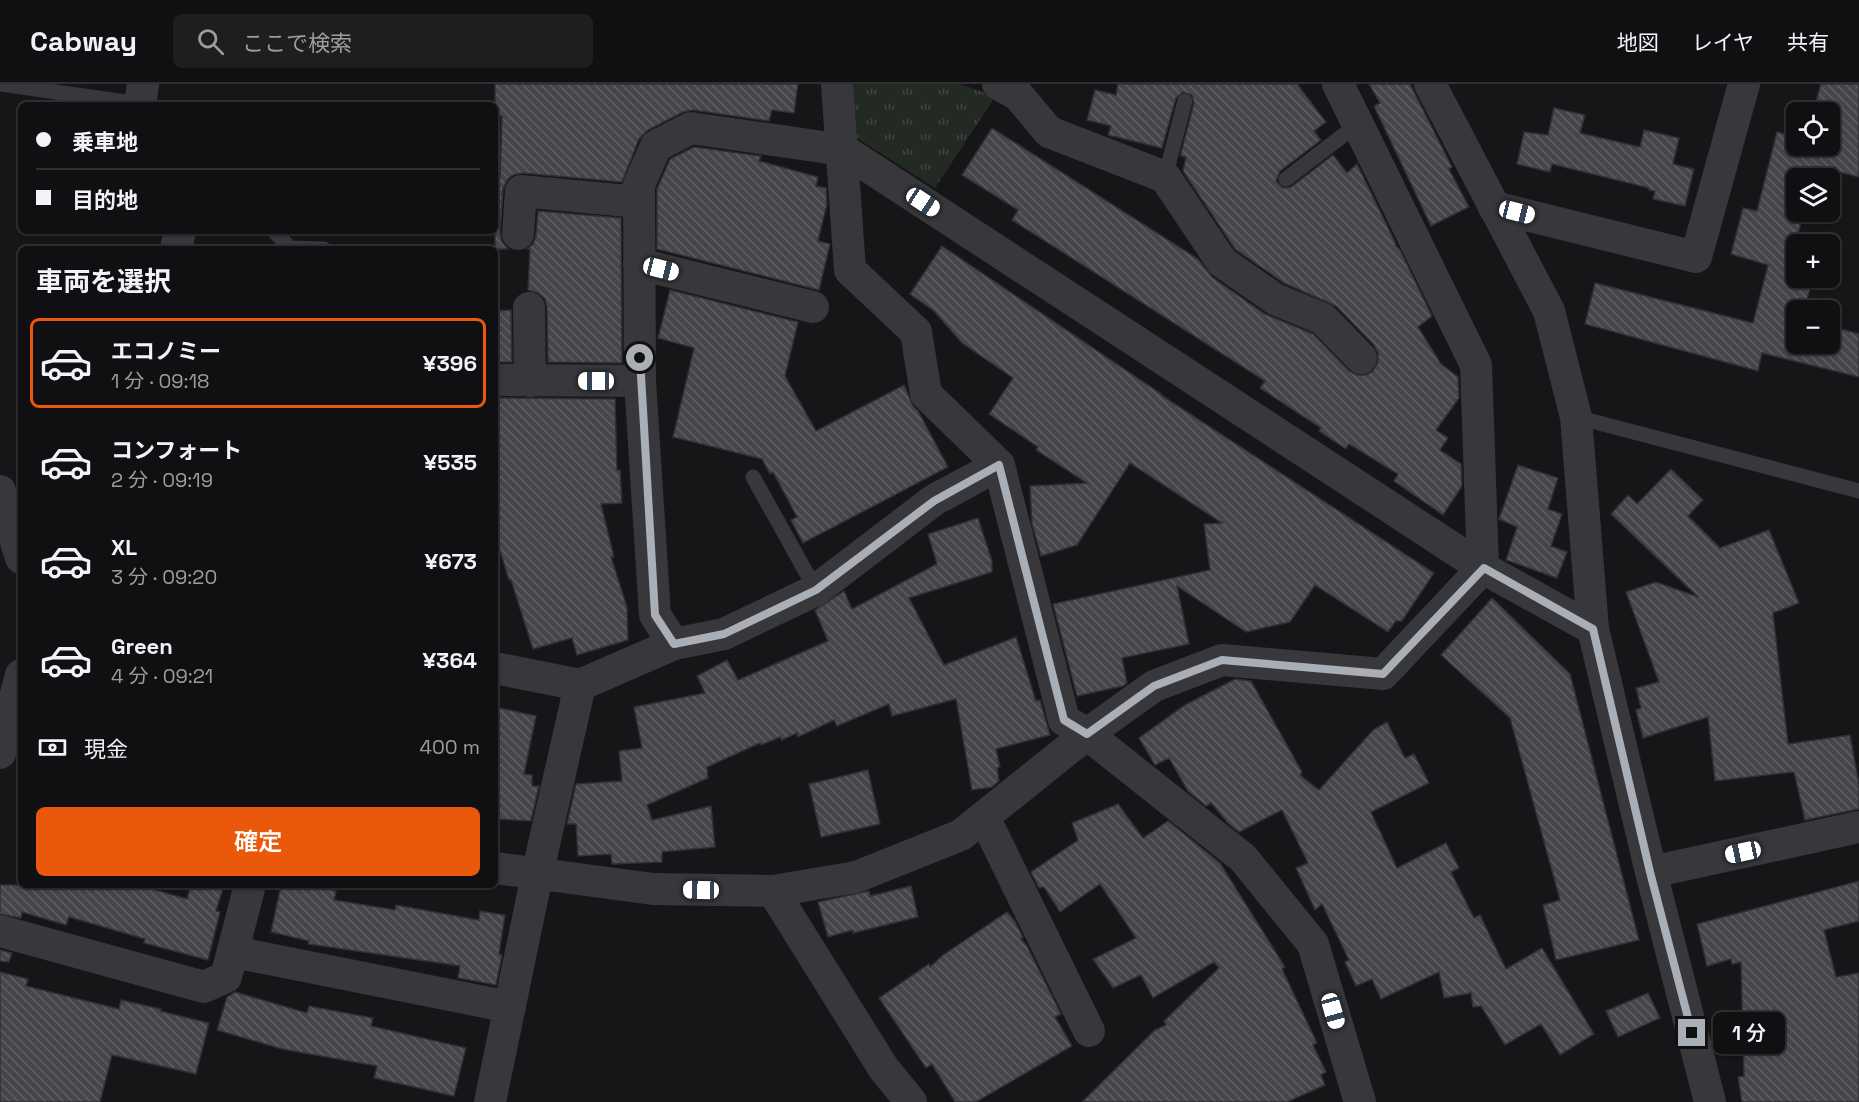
<!DOCTYPE html>
<html lang="ja">
<head>
<meta charset="utf-8">
<style>
	:root { --surface:#101012; --page:#1e1e20; --text:#f1f3f6; --muted:#9c9d9f; --line:#303032; --accent:#ea580c }
	body { margin:0; font-family:"Space Grotesk","Noto Sans JP",sans-serif; background:var(--page); color:var(--text); height:100vh; display:flex; flex-direction:column; font-size:22px; white-space:nowrap }
	* { box-sizing:border-box; margin:0 }
	p { font-size:20px; color:var(--muted) }
	.icon { flex:none; width:33px; height:33px; fill:none; stroke:currentColor; stroke-width:2; stroke-linecap:round; stroke-linejoin:round }
	.map { position:relative; flex:1; overflow:hidden }
	.drawer { position:absolute; left:18px; top:162px; width:480px; height:642px; display:flex; flex-direction:column; background:var(--surface); border-radius:9px; box-shadow:0 2px 4px #0004,0 0 0 2px var(--line) }
	.drawer>* { flex:none }
	.hud { position:absolute; left:18px; top:18px; width:480px; height:132px; border-radius:9px; box-shadow:0 2px 4px #0004,0 0 0 2px var(--line); display:grid; align-content:center; height:132px; padding:0 18px; background:var(--surface) }
	.buttons { position:absolute; left:1786px; top:18px; display:grid; gap:12px }
	.buttons a { display:grid; place-items:center; width:54px; height:54px; border-radius:9px; background:var(--surface); box-shadow:0 2px 4px #0004,0 0 0 2px var(--line); font-size:30px }
	.end { position:absolute; width:27px; height:27px; margin:-14px; border:8px solid #a9aeb7; background:#111; box-shadow:0 0 0 3px #111 }
	.from { border-radius:50% }
	.bubble { position:absolute; height:42px; border-radius:9px; background:var(--surface); box-shadow:0 2px 4px #0004,0 0 0 2px var(--line); font-size:20px; font-weight:600; line-height:42px; text-align:center }
	.car { position:absolute; width:18px; height:36px; margin:-18px -9px; border-radius:8px; box-shadow:0 0 4px 2px #0007; background:linear-gradient(#fff 24%,#345 0 40%,#fff 0 76%,#345 0 86%,#fff 0) }
	.hud b { display:flex; align-items:center; gap:21px; height:57px; font-size:22px }
	.hud b+b { border-top:2px solid var(--line) }
	.hud i { width:15px; height:15px; background:var(--text) }
	ul { padding:0; list-style:none }
	li { display:flex; align-items:center; gap:18px; height:90px; margin:0 12px 9px; padding:0 6px; border:3px solid transparent; border-radius:9px }
	li div { flex:1 }
	li b { display:block; font-size:22px }
	li em { font-style:normal; font-weight:600 }
	li.on { border-color:var(--accent) }
	li>.icon { width:54px; height:54px; stroke-width:1.5 }
	h2 { padding:0 18px; font-size:27px; line-height:72px }
	.pay { display:flex; align-items:center; gap:15px; height:66px; padding:0 18px; font-size:22px }
	.pay p { margin-inline-start:auto }
	.cta { display:flex; gap:12px; margin-top:auto; padding:12px 18px }
	.cta a { flex:1; height:69px; border-radius:9px; background:var(--accent); color:#fff; font-size:24px; font-weight:600; line-height:69px; text-align:center }
	header { display:flex; align-items:center; gap:36px; box-sizing:border-box; height:84px; padding:0 30px; background:var(--surface); border-bottom:2px solid var(--line) }
	header strong { font-size:28px }
	nav { display:flex; gap:33px; margin-inline-start:auto; font-size:21px }
	.search { width:420px; height:54px; background:var(--page); display:flex; align-items:center; gap:15px; box-sizing:border-box; padding:0 21px; border-radius:9px; color:var(--muted); font-size:22px }
	.map>svg:first-child { display:block }
</style>
</head>
<body>
<header>
<strong>Cabway</strong>
<div class="search"><svg class="icon" aria-label="search" viewBox="0 0 24 24"><circle cx="10" cy="10" r="6"/><path d="M15 15l6 6"/></svg>ここで検索</div>
<nav><a>地図</a><a>レイヤ</a><a>共有</a></nav>
</header>
<div class="map">
<svg width="1859" height="1018" viewBox="0 0 1859 1018">
	<defs>
		<pattern id="park-tufts" width="24" height="20" patternUnits="userSpaceOnUse" patternTransform="scale(1.5)"><rect width="24" height="20" fill="#232a23"/><path d="M3 7l-1-3M5 7V3M7 7l1-3M15 17l-1-3M17 17v-4M19 17l1-3" fill="none" stroke="#404641"/></pattern>
		<pattern id="building-back-hatch" width="6" height="6" patternUnits="userSpaceOnUse" patternTransform="scale(1.5)"><rect width="6" height="6" fill="#45464b"/><path d="M-1 5l2 2M0 0l6 6M5-1l2 2" fill="none" stroke="#5d5e63"/></pattern>
	</defs>
	<rect width="100%" height="100%" fill="#161618"/>
	<polygon fill="url(#park-tufts)" points="848,0 959,0 981,7 993,16 935,104 854,52"/>
	<g fill="url(#building-back-hatch)" stroke="#303034" stroke-width="1.5">
		<polygon points="495,0 798,0 794,29 772,26 769,37 693,26 683,28 648,46 639,55 622,98 523,89 513,91 507,96 503,105 500,149 502,158 508,165 495,165 495,94 500,94 502,32 495,32"/>
		<polygon points="1118,0 1297,0 1326,38 1314,47 1321,56 1280,87 1276,97 1283,104 1291,103 1333,71 1347,89 1357,80 1396,160 1395,161 1400,166 1432,232 1418,243 1441,280 1458,293 1459,314 1436,346 1448,354 1440,366 1461,380 1462,402 1443,431 1394,397 1398,390 1349,360 1346,365 1319,347 1321,344 1260,304 1265,297 1012,136 1018,126 962,91 992,44 1198,175 1212,193 1265,230 1313,250 1349,287 1357,291 1366,291 1373,287 1378,278 1378,269 1374,261 1336,222 1284,199 1235,165 1183,87 1186,73 1181,72 1181,69 1194,19 1192,11 1183,8 1176,14 1162,64 1108,51 1111,42 1087,36 1095,6 1116,11"/>
		<polygon points="1369,0 1410,0 1452,83 1449,85 1469,123 1431,142 1374,22 1380,19"/>
		<polygon points="1821,0 1859,0 1859,93 1816,82 1812,94 1797,94 1797,128 1804,128 1791,174 1797,176 1797,194 1813,194 1804,226 1797,226 1797,260 1830,260 1830,242 1859,250 1859,293 1762,269 1758,287 1585,240 1595,199 1753,239 1768,181 1731,170 1743,124 1757,127 1777,48 1797,53 1797,62 1830,62 1830,28 1813,28"/>
		<polygon points="1554,24 1585,31 1580,49 1640,63 1644,46 1679,54 1673,80 1694,85 1685,122 1653,115 1655,107 1649,106 1649,104 1552,80 1550,88 1517,80 1524,48 1548,51"/>
		<polygon points="694,63 761,72 759,77 818,93 816,102 826,104 827,120 818,157 830,160 819,206 657,165 657,105 670,75"/>
		<polygon points="538,127 621,134 622,279 548,278 547,223 545,215 538,209 528,206 530,165 527,165 533,160 536,152"/>
		<polygon points="942,162 1161,310 1161,311 1434,489 1402,537 1396,537 1388,548 1315,501 1290,538 1246,548 1177,502 1189,560 1122,574 1127,599 1123,602 1077,612 1053,520 1210,486 1204,440 1222,439 1130,379 1077,461 1041,472 1032,440 1030,402 1087,399 1036,366 1038,363 989,330 1013,294 962,259 934,227 910,210"/>
		<polygon points="670,206 798,238 785,292 816,347 904,301 913,322 918,327 948,383 803,459 791,436 797,433 773,388 770,390 762,375 673,353 694,264 658,254"/>
		<polygon points="511,226 512,278 495,278 495,227"/>
		<polygon points="495,314 615,315 617,386 620,386 622,419 601,420 614,473 611,473 627,523 628,556 577,571 572,554 533,565 511,496 509,496 495,450"/>
		<polygon points="1518,381 1558,394 1548,425 1562,430 1551,462 1567,468 1557,494 1506,476 1517,443 1499,435"/>
		<polygon points="1671,385 1703,416 1688,432 1720,464 1769,446 1799,519 1773,529 1788,660 1850,651 1859,700 1859,725 1805,736 1794,688 1715,697 1708,633 1643,654 1636,626 1641,624 1636,604 1659,598 1626,508 1656,498 1698,513 1611,430 1628,411 1637,420"/>
		<polygon points="978,434 992,477 992,488 909,514 944,581 1016,553 1036,617 1040,616 1050,651 996,665 1000,683 997,684 999,697 992,703 972,706 956,615 892,632 889,620 837,642 834,636 798,653 797,649 782,656 780,653 761,661 760,659 707,683 708,694 647,721 652,736 711,722 715,763 662,768 662,778 612,780 611,770 578,772 576,740 567,740 576,700 622,697 619,667 642,664 634,623 705,609 697,592 727,576 738,596 828,557 815,526 844,507 852,525 937,480 928,450"/>
		<polygon points="1492,514 1570,590 1639,856 1556,876 1543,821 1560,816 1510,634 1441,571"/>
		<polygon points="1235,595 1251,597 1302,688 1300,691 1319,706 1373,646 1387,638 1405,674 1414,670 1429,699 1371,728 1397,784 1446,759 1459,784 1451,788 1474,834 1480,831 1506,885 1542,864 1594,950 1560,971 1541,940 1505,961 1481,922 1473,923 1471,909 1444,914 1439,888 1381,915 1372,895 1356,902 1345,878 1349,876 1322,820 1315,826 1296,784 1308,779 1282,726 1239,748 1228,739 1211,719 1206,722 1188,707 1169,674 1155,681 1139,654 1185,621"/>
		<polygon points="495,623 536,632 524,690 532,691 532,702 539,702 531,737 495,735"/>
		<polygon points="868,686 880,740 821,753 809,700"/>
		<polygon points="1118,720 1143,754 1168,737 1220,779 1285,883 1282,885 1317,959 1313,961 1326,988 1321,991 1325,1001 1287,1018 1082,1018 1155,946 1166,941 1164,937 1219,884 1214,878 1153,914 1141,891 1113,904 1093,875 1136,854 1100,800 1060,828 1044,803 1039,804 1031,788 1078,756 1072,739"/>
		<polygon points="1859,797 1859,837 1824,846 1836,893 1859,889 1859,1018 1742,1018 1738,993 1744,992 1741,878 1732,880 1731,875 1707,882 1697,840"/>
		<polygon points="0,801 138,801 187,815 191,801 224,801 216,827 220,828 208,876 144,859 145,855 69,833 66,841 22,828 21,834 0,830"/>
		<polygon points="281,801 309,801 336,807 334,816 395,826 396,821 479,836 480,827 505,831 499,870 502,871 496,901 458,894 460,882 308,860 309,857 271,848"/>
		<polygon points="911,802 918,833 853,849 853,846 828,853 818,818 869,807 870,812"/>
		<polygon points="1007,828 1014,836 1023,853 1021,855 1027,862 1061,930 1055,933 1072,962 976,1018 955,1018 932,980 926,984 879,914 929,880 930,883 943,871"/>
		<polygon points="0,866 12,869 9,878 0,877"/>
		<polygon points="0,888 28,895 26,902 119,925 121,916 161,925 160,927 209,939 196,990 112,971 100,1018 0,1018"/>
		<polygon points="235,908 307,929 309,922 373,934 371,942 466,964 454,1012 374,994 377,982 282,965 217,946 227,913"/>
		<polygon points="1648,909 1660,934 1618,953 1606,927"/>
	</g>
	<g fill="none" stroke-linecap="round" stroke-linejoin="round">
		<g stroke="#38383c" stroke-width="15">
			<polyline points="0,0 140,20"/>
			<polyline points="1165,93 1185,17"/>
			<polyline points="1286,95 1358,40"/>
			<polyline points="274,147 290,164 324,165"/>
			<polyline points="1576,333 1859,407"/>
			<polyline points="753,393 816,506"/>
		</g>
		<g stroke="#38383c" stroke-width="32">
			<polyline points="837,0 850,186 916,248 926,310 999,381 1064,636 1087,650 1243,774 1313,860 1360,1018"/>
			<polyline points="998,0 1018,11 1049,48 1165,93 1222,178 1275,215 1323,235 1361,274"/>
			<polyline points="1430,0 1549,227 1576,333 1593,545 1651,788 1710,1018"/>
			<polyline points="140,21 143,0"/>
			<polyline points="1494,123 1696,173 1744,0"/>
			<polyline points="518,150 521,107 639,118"/>
			<polyline points="176,165 180,147"/>
			<polyline points="639,180 813,223"/>
			<polyline points="529,224 530,297"/>
			<polyline points="495,296 640,297"/>
			<polyline points="0,407 21,474"/>
			<polyline points="674,560 655,531 640,297 639,101 656,62 691,44 843,66 1483,484 1593,545"/>
			<polyline points="495,584 580,601 674,560 724,550 816,506 934,416 999,381"/>
			<polyline points="0,669 21,591"/>
			<polyline points="984,733 1089,947"/>
			<polyline points="495,784 653,805 773,807 856,793 961,751 1087,650 1154,602 1222,576 1383,590 1483,484 1476,281 1338,0"/>
			<polyline points="1651,788 1859,743"/>
			<polyline points="773,807 884,985 911,1018"/>
			<polyline points="0,847 204,903 226,893 250,801"/>
			<polyline points="234,868 510,923"/>
			<polyline points="490,1018 537,791 580,601"/>
		</g>
	</g>
	<g fill="none" stroke-linecap="round" stroke-linejoin="round">
		<polyline stroke="#a9aeb7" stroke-width="8" points="640,274 655,531 674,560 724,550 816,506 934,417 999,381 1064,636 1087,650 1154,602 1222,576 1383,590 1484,484 1593,545 1650,788 1692,949"/>
	</g>
</svg>
<div class="buttons">
<a><svg class="icon" aria-label="locate" viewBox="0 0 24 24"><circle cx="12" cy="12" r="6"/><path d="M12 2v4M12 18v4M2 12h4M18 12h4"/></svg></a>
<a><svg class="icon" aria-label="layers" viewBox="0 0 24 24"><path d="M12 4l9 5-9 5-9-5zM3 14l9 5 9-5"/></svg></a>
<a>+</a>
<a>−</a>
</div>
<i class="end from" style="left:640px;top:274px"></i>
<i class="end" style="left:1692px;top:949px"></i>
<div class="bubble" style="left:1713px;top:928px;width:72px">1 分</div>
<i class="car" style="left:923px;top:118px;rotate:123deg"></i>
<i class="car" style="left:1517px;top:128px;rotate:104deg"></i>
<i class="car" style="left:661px;top:185px;rotate:104deg"></i>
<i class="car" style="left:596px;top:297px;rotate:270deg"></i>
<i class="car" style="left:1743px;top:768px;rotate:258deg"></i>
<i class="car" style="left:701px;top:806px;rotate:271deg"></i>
<i class="car" style="left:1333px;top:927px;rotate:164deg"></i>
<div class="hud">
<b><i class="from"></i>乗車地</b>
<b><i></i>目的地</b>
</div>
<section class="drawer">
<h2>車両を選択</h2>
<ul>
<li class="on"><svg class="icon" aria-label="car" viewBox="0 0 24 24"><path d="M5 17H2v-5l4-1 3-4h7l3 4 3 1v5h-3M9 17h6M6 11h13"/><circle cx="7" cy="17" r="2"/><circle cx="17" cy="17" r="2"/></svg><div><b>エコノミー</b><p>1 分 · 09:18</p></div><em>¥396</em></li>
<li><svg class="icon" aria-label="car" viewBox="0 0 24 24"><path d="M5 17H2v-5l4-1 3-4h7l3 4 3 1v5h-3M9 17h6M6 11h13"/><circle cx="7" cy="17" r="2"/><circle cx="17" cy="17" r="2"/></svg><div><b>コンフォート</b><p>2 分 · 09:19</p></div><em>¥535</em></li>
<li><svg class="icon" aria-label="car" viewBox="0 0 24 24"><path d="M5 17H2v-5l4-1 3-4h7l3 4 3 1v5h-3M9 17h6M6 11h13"/><circle cx="7" cy="17" r="2"/><circle cx="17" cy="17" r="2"/></svg><div><b>XL</b><p>3 分 · 09:20</p></div><em>¥673</em></li>
<li><svg class="icon" aria-label="car" viewBox="0 0 24 24"><path d="M5 17H2v-5l4-1 3-4h7l3 4 3 1v5h-3M9 17h6M6 11h13"/><circle cx="7" cy="17" r="2"/><circle cx="17" cy="17" r="2"/></svg><div><b>Green</b><p>4 分 · 09:21</p></div><em>¥364</em></li>
</ul>
<div class="pay"><svg class="icon" aria-label="cash" viewBox="0 0 24 24"><path d="M3 7h18v10H3z"/><circle cx="12" cy="12" r="2"/></svg>現金<p>400 m</p></div>
<div class="cta"><a>確定</a></div>
</section>
</div>
</body>
</html>
